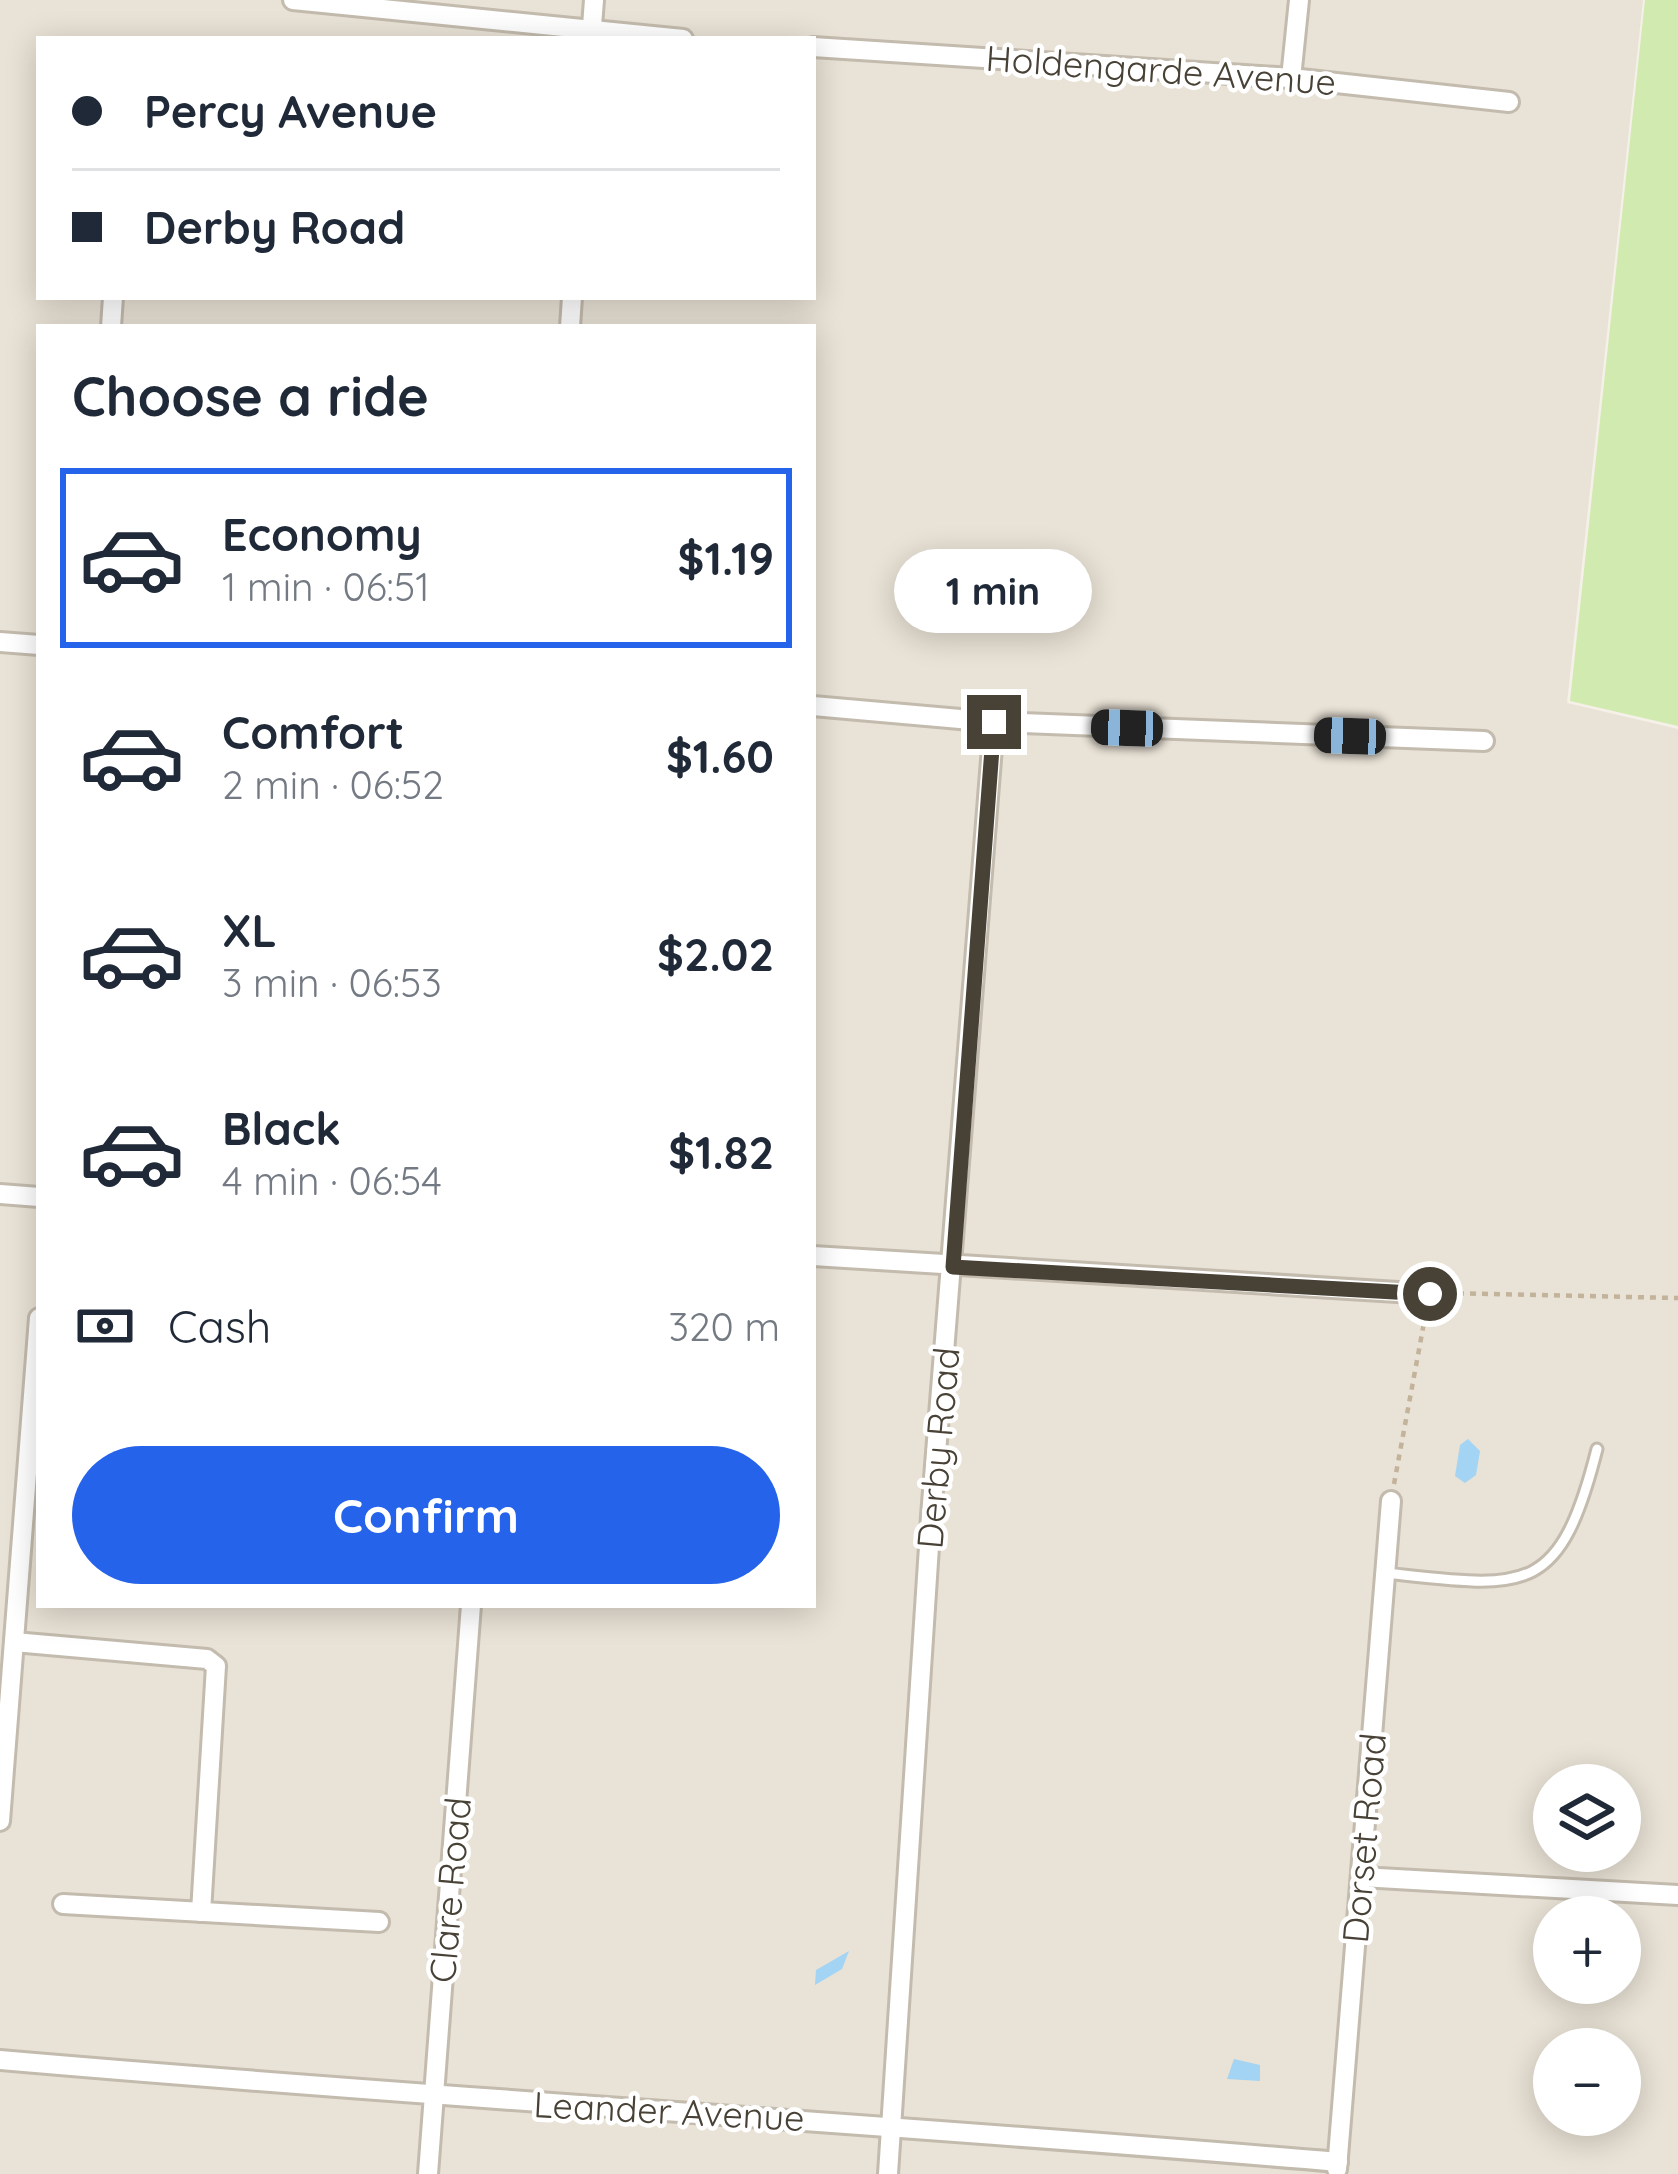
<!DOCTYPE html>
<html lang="en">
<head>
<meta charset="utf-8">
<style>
	:root { --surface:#fff; --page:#f2f2f3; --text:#1f2937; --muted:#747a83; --line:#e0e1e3; --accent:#2563eb }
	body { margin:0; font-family:Quicksand,sans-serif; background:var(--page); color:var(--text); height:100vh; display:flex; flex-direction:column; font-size:45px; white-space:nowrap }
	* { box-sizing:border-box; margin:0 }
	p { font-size:39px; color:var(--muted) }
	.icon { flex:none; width:66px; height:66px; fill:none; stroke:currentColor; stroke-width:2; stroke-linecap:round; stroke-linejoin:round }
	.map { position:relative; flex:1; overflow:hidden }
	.side { position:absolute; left:36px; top:324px; width:780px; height:1284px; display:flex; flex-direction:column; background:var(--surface); border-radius:0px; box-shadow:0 6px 30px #0003 }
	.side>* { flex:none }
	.hud { position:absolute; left:36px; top:36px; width:780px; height:264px; border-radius:0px; box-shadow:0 6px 30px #0003; display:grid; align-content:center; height:264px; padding:0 36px; background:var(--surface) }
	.fabs { position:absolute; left:1533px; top:1764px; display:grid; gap:24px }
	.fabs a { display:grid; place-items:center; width:108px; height:108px; border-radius:50%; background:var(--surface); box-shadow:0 6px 30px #0003; font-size:60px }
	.end { position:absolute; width:54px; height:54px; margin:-27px; border:15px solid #484136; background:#fff; box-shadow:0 0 0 6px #fff }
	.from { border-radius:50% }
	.bubble { position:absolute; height:84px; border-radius:42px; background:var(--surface); box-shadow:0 6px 30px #0003; font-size:39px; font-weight:700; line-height:84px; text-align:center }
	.car { position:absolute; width:36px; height:72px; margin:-36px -18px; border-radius:15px; box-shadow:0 0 9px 3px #0007; background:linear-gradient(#222 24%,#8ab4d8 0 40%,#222 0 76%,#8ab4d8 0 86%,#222 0) }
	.hud b { display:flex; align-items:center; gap:42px; height:114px; font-size:45px }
	.hud b+b { border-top:3px solid var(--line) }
	.hud i { width:30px; height:30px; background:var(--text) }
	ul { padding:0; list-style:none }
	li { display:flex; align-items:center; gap:36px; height:180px; margin:0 24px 18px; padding:0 12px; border:6px solid transparent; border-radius:0px }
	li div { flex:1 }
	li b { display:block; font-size:45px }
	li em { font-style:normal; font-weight:700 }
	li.active { border-color:var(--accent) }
	li>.icon { width:108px; height:108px; stroke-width:1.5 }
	h2 { padding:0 36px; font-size:54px; line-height:144px }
	.pay { display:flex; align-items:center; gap:30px; height:132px; padding:0 36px; font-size:45px }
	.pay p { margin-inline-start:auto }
	.cta { display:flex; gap:24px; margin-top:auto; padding:24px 36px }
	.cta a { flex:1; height:138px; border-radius:72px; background:var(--accent); color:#fff; font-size:48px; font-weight:700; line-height:138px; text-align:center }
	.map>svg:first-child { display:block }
</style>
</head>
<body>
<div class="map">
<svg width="1678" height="2174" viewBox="0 0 1678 2174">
	<rect width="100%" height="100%" fill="#f5f0e8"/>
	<path fill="#e9e2d6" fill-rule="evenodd" d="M 0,0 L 1643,0 L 1567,703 L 1678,729 L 1678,2174 L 0,2174 ZM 39,39 L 813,39 L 813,297 L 39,297 ZM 39,327 L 813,327 L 813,1605 L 39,1605 ZM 1554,1785 L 1620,1785 L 1620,1851 L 1554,1851 ZM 1554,1917 L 1620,1917 L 1620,1983 L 1554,1983 ZM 1554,2049 L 1620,2049 L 1620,2115 L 1554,2115 Z"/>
	<polygon fill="#d1eab0" points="1645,0 1678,0 1678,726 1570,701"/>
	<g fill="#a3d4f3">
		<polygon points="1468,1439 1480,1451 1476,1475 1465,1483 1455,1476 1460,1445"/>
		<polygon points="849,1951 842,1969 815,1985 816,1970"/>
		<polygon points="1234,2059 1260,2065 1260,2081 1227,2079"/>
	</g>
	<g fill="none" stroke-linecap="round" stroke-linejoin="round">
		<g stroke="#c3bbad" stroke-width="15">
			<path id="service" d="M 1385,1573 C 1525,1588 1559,1599 1597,1449"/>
		</g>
		<g stroke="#c3bbad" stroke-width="24">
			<g id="minor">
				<polyline points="293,0 683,39"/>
				<polyline points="591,39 594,0"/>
				<polyline points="813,47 1291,78 1509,102"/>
				<polyline points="1291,78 1299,0"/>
				<polyline points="111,327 113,297"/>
				<polyline points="570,327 572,297"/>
				<polyline points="0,642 39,645"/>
				<polyline points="813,706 994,722 1484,741"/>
				<polyline points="0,1194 39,1197"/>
				<polyline points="813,1256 1430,1294"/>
				<polyline points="14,1642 207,1659 216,1666 201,1912"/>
				<polyline points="0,1821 39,1318"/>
				<polyline points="1361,1877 1678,1895"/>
				<polyline points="63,1904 379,1922"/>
				<path d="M 0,2060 C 446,2099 892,2124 1338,2162"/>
				<polyline points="1337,2169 1391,1501"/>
				<polyline points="428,2174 471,1605"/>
				<polyline points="888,2174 931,1516 994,722"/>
			</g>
		</g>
		<g stroke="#c3b39b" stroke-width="4.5" stroke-dasharray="6 6" stroke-linecap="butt">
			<polyline points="1446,1293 1678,1298"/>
			<polyline points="1394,1484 1426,1312"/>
		</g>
		<use href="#service" stroke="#fff" stroke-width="9"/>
		<use href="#minor" stroke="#fff" stroke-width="18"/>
	</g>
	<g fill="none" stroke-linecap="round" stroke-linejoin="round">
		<polyline stroke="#484136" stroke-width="15" points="994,722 953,1267 1430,1294"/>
	</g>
	<g text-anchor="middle" stroke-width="9" stroke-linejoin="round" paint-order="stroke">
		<g font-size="36" fill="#484136" stroke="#fff">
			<text transform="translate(1161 70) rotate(4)" y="13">Holdengarde Avenue</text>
			<text transform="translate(938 1448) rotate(-85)" y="13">Derby Road</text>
			<text transform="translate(1364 1838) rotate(-85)" y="13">Dorset Road</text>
			<text transform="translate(450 1890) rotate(-85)" y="13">Clare Road</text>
			<text transform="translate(669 2111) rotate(3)" y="13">Leander Avenue</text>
		</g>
	</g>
</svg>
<div class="fabs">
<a><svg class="icon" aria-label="layers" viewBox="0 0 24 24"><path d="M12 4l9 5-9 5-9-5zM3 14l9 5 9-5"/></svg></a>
<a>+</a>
<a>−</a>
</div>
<i class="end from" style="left:1430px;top:1294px"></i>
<i class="end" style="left:994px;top:722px"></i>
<div class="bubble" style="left:894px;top:549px;width:198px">1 min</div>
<i class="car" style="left:1127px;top:728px;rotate:272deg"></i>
<i class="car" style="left:1350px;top:736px;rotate:272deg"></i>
<div class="hud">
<b><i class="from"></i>Percy Avenue</b>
<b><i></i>Derby Road</b>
</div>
<section class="side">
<h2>Choose a ride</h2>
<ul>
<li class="active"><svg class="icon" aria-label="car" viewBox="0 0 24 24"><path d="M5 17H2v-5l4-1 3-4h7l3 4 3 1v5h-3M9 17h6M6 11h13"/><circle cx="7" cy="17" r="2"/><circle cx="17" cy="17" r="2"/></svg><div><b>Economy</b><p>1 min · 06:51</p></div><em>$1.19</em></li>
<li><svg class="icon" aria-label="car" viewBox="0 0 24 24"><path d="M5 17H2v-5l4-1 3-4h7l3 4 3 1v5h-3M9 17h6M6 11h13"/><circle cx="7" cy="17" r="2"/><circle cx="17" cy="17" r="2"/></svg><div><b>Comfort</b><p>2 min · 06:52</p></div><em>$1.60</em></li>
<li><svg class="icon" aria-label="car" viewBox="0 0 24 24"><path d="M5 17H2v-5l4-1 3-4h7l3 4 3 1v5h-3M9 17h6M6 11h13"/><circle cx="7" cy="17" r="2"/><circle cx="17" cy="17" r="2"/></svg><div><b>XL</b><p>3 min · 06:53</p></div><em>$2.02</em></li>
<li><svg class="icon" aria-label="car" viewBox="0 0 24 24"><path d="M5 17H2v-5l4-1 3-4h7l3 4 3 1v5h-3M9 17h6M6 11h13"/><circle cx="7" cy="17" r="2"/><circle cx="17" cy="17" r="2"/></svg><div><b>Black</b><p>4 min · 06:54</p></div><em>$1.82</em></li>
</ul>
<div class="pay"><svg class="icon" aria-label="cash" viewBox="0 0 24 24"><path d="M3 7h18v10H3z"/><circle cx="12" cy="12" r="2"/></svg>Cash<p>320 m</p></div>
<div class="cta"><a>Confirm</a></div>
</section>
</div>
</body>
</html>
